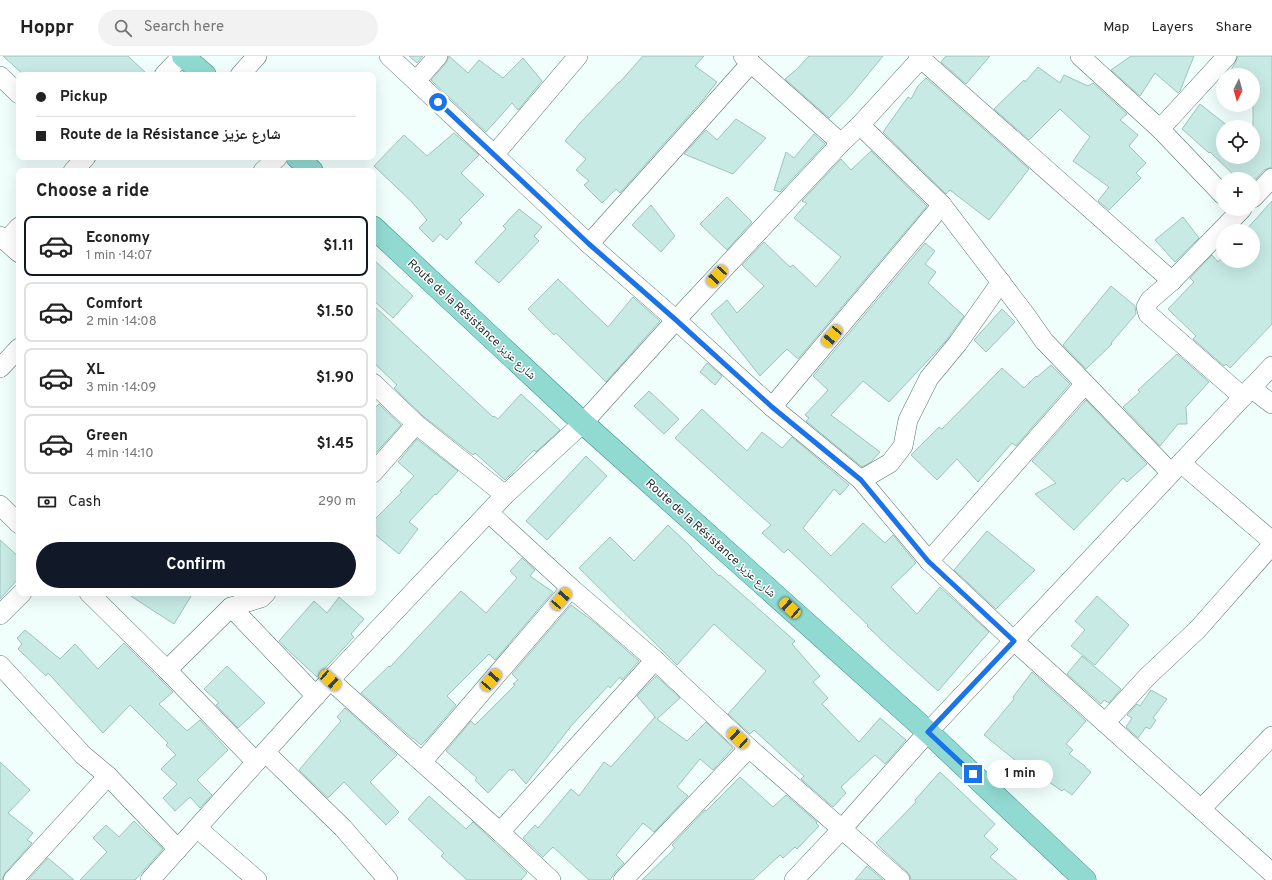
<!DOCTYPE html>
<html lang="en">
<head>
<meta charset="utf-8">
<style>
	:root { --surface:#fff; --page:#f2f2f2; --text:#222; --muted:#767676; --line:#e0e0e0; --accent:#111827 }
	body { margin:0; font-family:Overpass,"Noto Naskh Arabic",sans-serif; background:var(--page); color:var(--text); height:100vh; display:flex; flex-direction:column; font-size:15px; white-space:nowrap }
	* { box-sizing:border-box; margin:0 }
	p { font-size:13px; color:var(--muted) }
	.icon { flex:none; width:22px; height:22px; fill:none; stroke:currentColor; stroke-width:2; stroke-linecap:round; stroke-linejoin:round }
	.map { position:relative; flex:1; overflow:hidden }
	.sheet { position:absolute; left:16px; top:112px; width:360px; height:428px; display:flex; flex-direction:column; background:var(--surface); border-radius:8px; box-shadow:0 4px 16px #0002 }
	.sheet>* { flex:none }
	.guide { position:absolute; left:16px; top:16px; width:360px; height:88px; border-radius:8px; box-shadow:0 4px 16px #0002; display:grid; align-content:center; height:88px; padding:0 20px; background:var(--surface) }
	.needle { width:26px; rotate:185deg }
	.controls { position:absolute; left:1216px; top:12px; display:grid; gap:8px }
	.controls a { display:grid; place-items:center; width:44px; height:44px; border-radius:50%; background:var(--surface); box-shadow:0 4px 16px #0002; font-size:20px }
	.end { position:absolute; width:18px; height:18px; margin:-9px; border:5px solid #1a73e8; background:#fff; box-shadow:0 0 0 2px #fff }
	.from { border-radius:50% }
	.bubble { position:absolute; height:28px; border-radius:14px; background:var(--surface); box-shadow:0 4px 16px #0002; font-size:13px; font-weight:700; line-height:28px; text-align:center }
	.car { position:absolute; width:12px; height:24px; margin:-12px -6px; border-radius:5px; box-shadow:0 0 3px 1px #0007; background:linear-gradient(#f5c518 24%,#345 0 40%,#f5c518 0 76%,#345 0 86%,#f5c518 0) }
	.guide b { display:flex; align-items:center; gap:14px; height:38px; font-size:15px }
	.guide b+b { border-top:1px solid var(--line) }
	.guide i { width:10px; height:10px; background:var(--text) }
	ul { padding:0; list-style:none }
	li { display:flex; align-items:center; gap:12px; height:60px; margin:0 8px 6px; padding:0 12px; border:2px solid var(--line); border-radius:8px }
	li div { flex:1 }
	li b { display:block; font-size:15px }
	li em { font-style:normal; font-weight:700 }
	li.selected { border-color:var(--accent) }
	li>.icon { width:36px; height:36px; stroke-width:1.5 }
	h2 { padding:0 20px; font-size:18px; line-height:48px }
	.pay { display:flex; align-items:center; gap:10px; height:44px; padding:0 20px; font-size:15px }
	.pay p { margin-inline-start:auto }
	.action { display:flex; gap:8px; margin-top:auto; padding:8px 20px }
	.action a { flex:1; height:46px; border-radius:24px; background:var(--accent); color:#fff; font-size:16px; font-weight:700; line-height:46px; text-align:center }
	header { display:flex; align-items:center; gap:24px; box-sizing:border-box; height:56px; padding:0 20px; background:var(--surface); border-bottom:1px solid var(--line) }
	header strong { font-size:19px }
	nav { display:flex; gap:22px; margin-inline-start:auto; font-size:14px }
	.search { width:280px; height:36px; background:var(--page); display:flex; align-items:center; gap:10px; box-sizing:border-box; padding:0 14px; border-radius:22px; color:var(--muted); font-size:15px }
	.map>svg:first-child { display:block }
</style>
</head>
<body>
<header>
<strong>Hoppr</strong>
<div class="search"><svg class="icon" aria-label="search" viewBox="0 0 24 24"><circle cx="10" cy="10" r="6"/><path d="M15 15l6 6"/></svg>Search here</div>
<nav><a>Map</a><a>Layers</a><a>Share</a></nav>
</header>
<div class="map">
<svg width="1272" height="824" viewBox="0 0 1272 824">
	<rect width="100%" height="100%" fill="#f1fffc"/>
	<g fill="#c7eae4" stroke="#9fc2bc">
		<polygon points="3,0 128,0 148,19 24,19"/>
		<polygon points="409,0 423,0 417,7"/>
		<polygon points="449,0 468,17 479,4 503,22 523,2 542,25 518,54 512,47 486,76 431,24 446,7"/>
		<polygon points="643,0 704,0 695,10 717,26 702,45 620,137 616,133 602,147 584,129 589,125 576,114 586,103 565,85 581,66 619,26 620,26"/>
		<polygon points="809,0 883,0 851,39 829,62 785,23 796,14"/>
		<polygon points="946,0 990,0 966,28 941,6"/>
		<polygon points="1131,0 1194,0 1180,35 1178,37 1155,17 1140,40 1111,14"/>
		<polygon points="1238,0 1272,0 1272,111 1269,112 1264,114 1256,123 1238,123 1210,96 1209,97 1182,73 1200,48 1229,71 1223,71 1223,101 1253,101 1253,19 1228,19 1235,7"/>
		<polygon points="1038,11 1060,27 1064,19 1088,30 1093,27 1127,58 1120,64 1138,79 1129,90 1146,107 1136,117 1141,122 1109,154 1098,145 1109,131 1073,105 1087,85 1090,81 1060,53 1029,84 994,53 1024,24 1025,26"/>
		<polygon points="926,22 1029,113 989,164 950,134 946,138 883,76 908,41 911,43 918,30"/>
		<polygon points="736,63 766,82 733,118 684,98 706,74 717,84"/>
		<polygon points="454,77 479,99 461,117 484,139 459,164 462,167 447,184 440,178 433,186 419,172 427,164 412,146 374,110 404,79 427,100"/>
		<polygon points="814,78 825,88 780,136 774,134 786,96 794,102"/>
		<polygon points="871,95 927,150 798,303 787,293 760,320 711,258 727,244 737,257 764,230 742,209 764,186 790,211 793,209 816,231 841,201 794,162 807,147 802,145 841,103 851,114"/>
		<polygon points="727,141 752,166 727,194 700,168"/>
		<polygon points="1272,145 1272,268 1230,312 1226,308 1224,310 1193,283 1196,280 1168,253 1194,226 1190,222 1212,199 1218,206 1223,200 1223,205 1253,205 1253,175 1245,175"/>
		<polygon points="651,149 675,180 661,196 632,169"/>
		<polygon points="519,153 542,171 534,180 539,185 499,227 475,206 506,173 503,170"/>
		<polygon points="1183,161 1199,182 1175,206 1155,184"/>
		<polygon points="925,187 935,195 925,208 936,216 928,227 964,260 945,286 889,346 863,325 831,359 880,396 871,406 862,411 806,365 809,362 805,359 828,334 813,320"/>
		<polygon points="373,203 413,240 393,262 373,244"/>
		<polygon points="558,223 608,271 633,241 660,265 606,326 556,277 554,279 528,253"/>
		<polygon points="1111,230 1135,250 1136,258 1111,287 1112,288 1086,313 1063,289"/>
		<polygon points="373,249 493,361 494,360 498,363 521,338 560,374 536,396 534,394 505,424 475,397 473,399 423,360 394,332 397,329 373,306"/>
		<polygon points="1002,253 1015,266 986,296 974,284"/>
		<polygon points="1177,298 1209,326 1186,351 1187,368 1178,368 1160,390 1123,351 1140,336 1138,334"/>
		<polygon points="707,307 722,320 715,329 700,316"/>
		<polygon points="1051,309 1070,328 1016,390 1012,387 978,426 957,403 937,424 911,399 939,371 942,373 1002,312 1024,332 1036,320 1037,321"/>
		<polygon points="649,335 679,363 664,378 634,350"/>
		<polygon points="1086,344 1147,408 1127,426 1123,422 1074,474 1035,438 1056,427 1032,405"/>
		<polygon points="379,348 401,369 373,400 373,354"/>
		<polygon points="702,353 747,395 762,376 782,392 792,381 849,429 840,439 834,433 803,472 831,500 863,467 885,487 893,479 916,507 891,531 917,558 940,531 989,576 938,635 889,591 867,570 868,569 788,493 784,497 762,477 771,469 675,382"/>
		<polygon points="417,383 458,415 436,439 435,438 409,466 418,473 399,498 373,477 373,465 402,436 400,435 414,420 398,406"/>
		<polygon points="586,400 607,420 547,484 526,465"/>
		<polygon points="668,469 692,492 691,492 719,520 720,519 795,585 792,588 820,620 813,626 828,642 822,648 859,686 880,662 906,684 885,708 875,699 841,731 846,737 833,751 801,723 804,720 754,674 750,678 728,658 766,615 714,568 677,609 579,512 610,481 634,505"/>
		<polygon points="987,475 1035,514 996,553 954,514"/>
		<polygon points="0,484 19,501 19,522 0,543"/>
		<polygon points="522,502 535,514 530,520 553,536 495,604 489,598 447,640 456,649 429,681 421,689 413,682 413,683 361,637 389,610 390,611 461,535 486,557 517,522 510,515"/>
		<polygon points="126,537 193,537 174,568"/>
		<polygon points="1097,540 1129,569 1095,609 1071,590 1085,574 1075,565"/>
		<polygon points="339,541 364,563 351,578 354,581 317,621 289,595 279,585 314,545 327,557"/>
		<polygon points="571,549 594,566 639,605 622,624 620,621 610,632 608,630 572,669 526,728 513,713 512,715 510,713 488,737 475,724 477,722 446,695 471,665 475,669 515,629 513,628 518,624 512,618"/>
		<polygon points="25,574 60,603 75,588 98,613 124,587 173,636 159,648 187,675 200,664 228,694 197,724 212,739 200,752 190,741 175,755 163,742 177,728 161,713 173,701 176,699 166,689 168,687 130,649 103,677 48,617 46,620 18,593 22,588 17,582"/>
		<polygon points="1082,600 1121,633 1109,647 1104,644 1101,648 1067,618"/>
		<polygon points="227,610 265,647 238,672 216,649 219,647 204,633"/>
		<polygon points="1032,616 1086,665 1066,688 1073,694 1069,698 1085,710 1085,711 1091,716 1072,739 1064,733 1062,735 1049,726 1046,729 984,679 1014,643 1013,641"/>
		<polygon points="656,620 680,642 657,663 687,685 706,666 733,692 713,714 700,703 677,731 688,740 654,776 643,767 616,799 624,807 615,816 610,824 589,824 553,791 543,801 523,782 535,769 538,772 571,733 579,740 604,706 611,711 655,661 656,662 637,640"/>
		<polygon points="1151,634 1167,643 1153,662 1156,664 1150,673 1146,671 1138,682 1126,671 1132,662 1127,659 1137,648 1140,650"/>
		<polygon points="345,652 397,699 370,726 399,756 386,769 344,726 328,742 299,714 341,665 337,661"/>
		<polygon points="0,706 30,734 8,757 33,777 27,784 32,787 5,817 2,824 0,824"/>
		<polygon points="940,716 995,768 984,780 998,793 990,801 1017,824 911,824 910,820 907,816 882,793 876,787 916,746 915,744"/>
		<polygon points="740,721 773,751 786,739 817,766 816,767 819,770 797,793 795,791 783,802 780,799 753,824 642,824 675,792 672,789 705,754 706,755"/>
		<polygon points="429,740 466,773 473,766 527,817 521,824 467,824 441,800 444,797 408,763"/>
		<polygon points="134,765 163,793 144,814 135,824 80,824 107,796 93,782 106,769 119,781"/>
		<polygon points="48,802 74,824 28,824"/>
		<polygon points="867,810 883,824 855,824"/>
	</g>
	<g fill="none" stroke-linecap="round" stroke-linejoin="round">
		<g stroke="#577772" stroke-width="20">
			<g id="minor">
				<polyline points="389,0 589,188 676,264 772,351 861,424 929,505 1014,585 1272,817"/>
				<polyline points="743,0 841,87"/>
				<polyline points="918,0 1172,225"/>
				<polyline points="1080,0 1160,73 1223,139"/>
				<polyline points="164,19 182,0"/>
				<polyline points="240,19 257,0"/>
				<polyline points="0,20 19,38"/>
				<polyline points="416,25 438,0"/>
				<polyline points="860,69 942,149 1025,258 1044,285 1171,417"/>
				<polyline points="1160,73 1227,0"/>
				<polyline points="494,99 578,0"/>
				<polyline points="73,115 86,101"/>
				<polyline points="263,115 278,101"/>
				<polyline points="1253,142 1272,122"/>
				<polyline points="1242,153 1172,225 1150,244 1146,251 1148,258 1243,341"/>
				<polyline points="0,180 19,197"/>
				<polyline points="6,185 19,171"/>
				<polyline points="589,188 751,7"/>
				<polyline points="0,312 19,292"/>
				<polyline points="373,327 416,368 505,439"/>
				<polyline points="1251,332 1272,348"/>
				<polyline points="772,351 942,149"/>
				<polyline points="1181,407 1272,485"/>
				<polyline points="373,417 416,368"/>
				<polyline points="861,424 890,407 903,390 908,364 929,322 958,287 1001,226"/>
				<polyline points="0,449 19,468"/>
				<polyline points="489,457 571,532 655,604 749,692 900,824"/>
				<polyline points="929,505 1085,328"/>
				<polyline points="89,537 167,614"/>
				<polyline points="231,551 316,640"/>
				<polyline points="0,559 22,537"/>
				<polyline points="0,609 83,699 108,720 178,793"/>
				<polyline points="330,624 500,776 551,824"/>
				<polyline points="1105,667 1147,621 1198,573 1272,489"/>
				<polyline points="265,696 343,772 388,824"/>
				<polyline points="256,706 167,614 231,551 261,542 266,537"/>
				<polyline points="422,706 571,532"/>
				<polyline points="1201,753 1272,680"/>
				<polyline points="197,772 257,824"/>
				<polyline points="500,776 655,604"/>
				<polyline points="13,824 108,720"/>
				<polyline points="150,824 330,624 505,439 583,367 676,264 841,87 860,69 923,0"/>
				<polyline points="623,824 749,692"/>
				<polyline points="794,824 841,774 928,676 1272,310"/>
			</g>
		</g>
		<g stroke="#398d84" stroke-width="23">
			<g id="primary">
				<polyline points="183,0 205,19"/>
				<polyline points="297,101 312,115"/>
				<polyline points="373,171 583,367 928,676 1085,824"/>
			</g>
		</g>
		<use href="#minor" stroke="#fff" stroke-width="19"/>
		<use href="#primary" stroke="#91dad2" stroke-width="22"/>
	</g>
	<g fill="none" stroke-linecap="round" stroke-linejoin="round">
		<polyline stroke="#1a73e8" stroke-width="5" points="438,46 589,188 676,264 772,351 861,424 928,505 1014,585 928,676 973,718"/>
	</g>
	<g text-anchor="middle" stroke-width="3" stroke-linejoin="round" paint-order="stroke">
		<g font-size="12" fill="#1f2d2b" stroke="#fff">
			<text transform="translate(472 263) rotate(43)" y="4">Route de la Résistance شارع عزيز</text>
			<text transform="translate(711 482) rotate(42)" y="4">Route de la Résistance شارع عزيز</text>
		</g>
	</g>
</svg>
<div class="controls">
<a><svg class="needle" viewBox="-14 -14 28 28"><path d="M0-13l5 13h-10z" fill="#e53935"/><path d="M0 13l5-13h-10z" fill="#767676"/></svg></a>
<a><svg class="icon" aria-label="locate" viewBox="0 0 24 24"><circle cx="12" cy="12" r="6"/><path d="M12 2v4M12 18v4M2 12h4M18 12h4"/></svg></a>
<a>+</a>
<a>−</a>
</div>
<i class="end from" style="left:438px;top:46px"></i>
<i class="end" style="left:973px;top:718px"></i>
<div class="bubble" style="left:987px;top:704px;width:66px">1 min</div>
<i class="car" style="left:717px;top:220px;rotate:223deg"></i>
<i class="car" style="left:832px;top:280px;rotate:220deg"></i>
<i class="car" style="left:561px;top:543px;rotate:41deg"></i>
<i class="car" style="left:790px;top:552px;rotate:312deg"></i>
<i class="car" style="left:330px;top:624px;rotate:132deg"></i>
<i class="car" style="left:491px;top:624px;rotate:41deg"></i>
<i class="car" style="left:738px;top:682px;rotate:313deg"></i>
<div class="guide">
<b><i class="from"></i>Pickup</b>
<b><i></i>Route de la Résistance شارع عزيز</b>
</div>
<section class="sheet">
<h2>Choose a ride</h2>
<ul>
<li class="selected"><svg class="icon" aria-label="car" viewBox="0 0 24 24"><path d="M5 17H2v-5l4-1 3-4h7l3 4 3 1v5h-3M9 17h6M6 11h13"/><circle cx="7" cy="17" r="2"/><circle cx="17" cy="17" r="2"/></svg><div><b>Economy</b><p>1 min · 14:07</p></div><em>$1.11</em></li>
<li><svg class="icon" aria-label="car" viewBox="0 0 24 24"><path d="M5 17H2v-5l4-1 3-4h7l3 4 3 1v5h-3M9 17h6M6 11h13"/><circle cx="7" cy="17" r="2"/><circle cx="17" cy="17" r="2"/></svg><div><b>Comfort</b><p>2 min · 14:08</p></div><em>$1.50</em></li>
<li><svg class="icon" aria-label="car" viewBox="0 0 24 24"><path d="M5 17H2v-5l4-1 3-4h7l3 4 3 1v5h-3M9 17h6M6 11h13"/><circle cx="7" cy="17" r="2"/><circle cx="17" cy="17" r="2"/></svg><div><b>XL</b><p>3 min · 14:09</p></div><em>$1.90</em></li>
<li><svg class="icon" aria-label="car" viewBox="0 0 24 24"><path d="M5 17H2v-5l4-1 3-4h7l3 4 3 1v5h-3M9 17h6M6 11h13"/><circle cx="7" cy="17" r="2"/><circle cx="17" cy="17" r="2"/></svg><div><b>Green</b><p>4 min · 14:10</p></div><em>$1.45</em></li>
</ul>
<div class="pay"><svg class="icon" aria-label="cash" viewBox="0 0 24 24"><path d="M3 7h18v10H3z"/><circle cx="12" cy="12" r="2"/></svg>Cash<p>290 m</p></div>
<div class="action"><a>Confirm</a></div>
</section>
</div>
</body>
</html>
